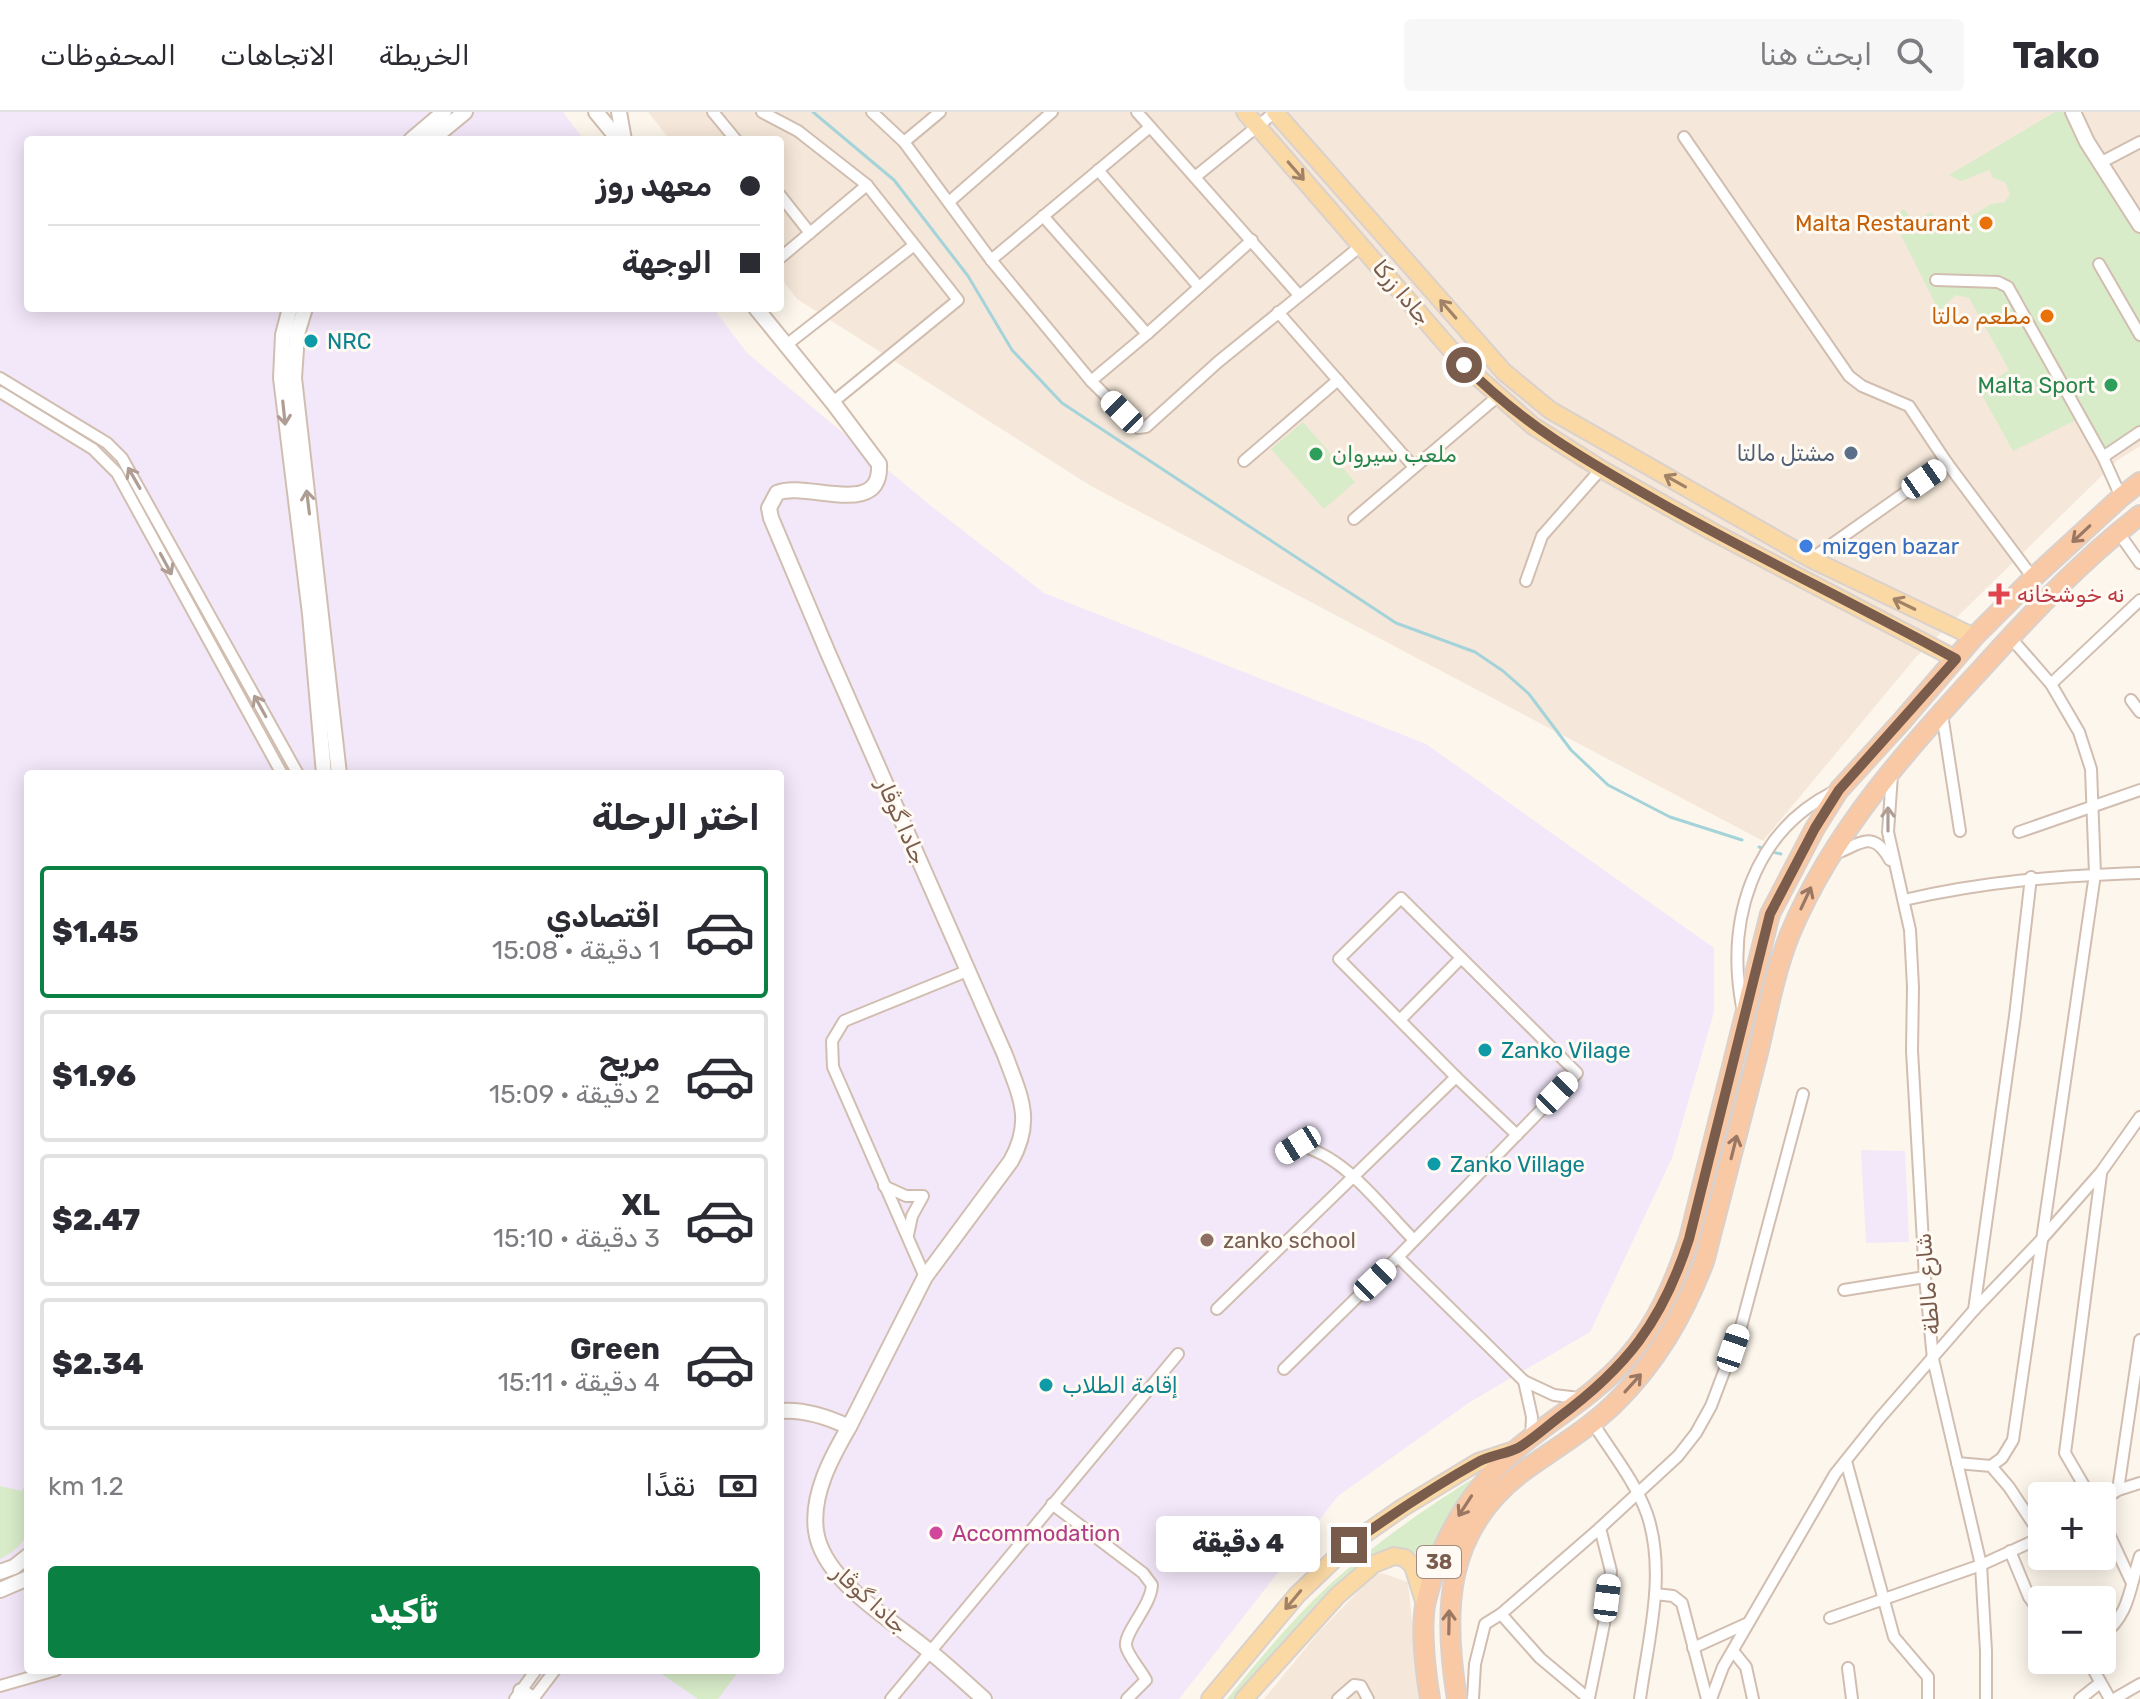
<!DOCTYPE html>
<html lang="ar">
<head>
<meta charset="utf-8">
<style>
	:root { --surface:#fff; --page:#f7f7f7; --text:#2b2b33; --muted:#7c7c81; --line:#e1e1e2; --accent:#0b8043 }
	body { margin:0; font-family:Rubik,Cairo,sans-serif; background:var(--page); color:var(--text); direction:rtl; height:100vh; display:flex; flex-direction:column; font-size:30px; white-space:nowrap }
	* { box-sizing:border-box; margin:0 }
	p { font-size:26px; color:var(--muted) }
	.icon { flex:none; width:44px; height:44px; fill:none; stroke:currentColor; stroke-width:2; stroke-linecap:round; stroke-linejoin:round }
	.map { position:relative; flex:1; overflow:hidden; direction:ltr }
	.side { position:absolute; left:24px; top:658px; width:760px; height:904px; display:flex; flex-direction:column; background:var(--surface); border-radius:8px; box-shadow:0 4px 20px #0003; direction:rtl }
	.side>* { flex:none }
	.banner { position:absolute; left:24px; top:24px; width:760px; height:176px; border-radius:8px; box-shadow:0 4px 20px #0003; direction:rtl; display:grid; align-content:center; height:176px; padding:0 24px; background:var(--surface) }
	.buttons { position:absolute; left:2028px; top:1370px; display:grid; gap:16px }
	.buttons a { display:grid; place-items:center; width:88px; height:88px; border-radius:8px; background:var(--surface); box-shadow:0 4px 20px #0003; font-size:40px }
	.end { position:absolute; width:36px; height:36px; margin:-18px; border:10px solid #7a5c4d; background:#fff; box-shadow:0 0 0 4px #fff }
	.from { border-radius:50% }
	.bubble { position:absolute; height:56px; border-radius:8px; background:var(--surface); box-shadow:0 4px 20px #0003; font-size:26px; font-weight:800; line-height:56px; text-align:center; direction:rtl }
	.car { position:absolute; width:24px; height:48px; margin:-24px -12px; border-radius:10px; box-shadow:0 0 6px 2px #0007; background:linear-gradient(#fff 24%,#345 0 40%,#fff 0 76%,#345 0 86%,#fff 0) }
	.banner b { display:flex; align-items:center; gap:28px; height:76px; font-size:30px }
	.banner b+b { border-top:2px solid var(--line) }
	.banner i { width:20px; height:20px; background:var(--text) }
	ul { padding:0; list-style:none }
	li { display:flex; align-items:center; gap:24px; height:132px; margin:0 16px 12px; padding:0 8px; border:4px solid var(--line); border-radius:8px }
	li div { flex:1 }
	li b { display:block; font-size:30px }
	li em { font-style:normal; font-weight:800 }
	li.current { border-color:var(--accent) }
	li>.icon { width:72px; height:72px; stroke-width:1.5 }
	h2 { padding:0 24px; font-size:36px; line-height:96px }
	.pay { display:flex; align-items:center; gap:20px; height:88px; padding:0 24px; font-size:30px }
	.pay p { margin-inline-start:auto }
	.cta { display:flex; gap:16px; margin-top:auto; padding:16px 24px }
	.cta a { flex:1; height:92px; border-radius:8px; background:var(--accent); color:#fff; font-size:32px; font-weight:800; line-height:92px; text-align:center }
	header { display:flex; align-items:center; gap:48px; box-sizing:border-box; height:112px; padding:0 40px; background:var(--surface); border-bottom:2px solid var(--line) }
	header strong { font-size:38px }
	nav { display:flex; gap:44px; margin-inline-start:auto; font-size:28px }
	.search { width:560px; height:72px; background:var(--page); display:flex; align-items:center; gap:20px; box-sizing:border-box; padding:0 28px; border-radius:8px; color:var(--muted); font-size:30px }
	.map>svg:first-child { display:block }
</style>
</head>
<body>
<header>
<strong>Tako</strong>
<div class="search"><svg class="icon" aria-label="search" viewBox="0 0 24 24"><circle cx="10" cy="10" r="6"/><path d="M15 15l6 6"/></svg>ابحث هنا</div>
<nav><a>الخريطة</a><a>الاتجاهات</a><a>المحفوظات</a></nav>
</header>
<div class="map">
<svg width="2140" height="1587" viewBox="0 0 2140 1587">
	<rect width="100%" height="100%" fill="#fdf6ec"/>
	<g fill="#f5e8da">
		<polygon points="648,0 2140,0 2140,334 2118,348 1917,544 1763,729 1091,374 797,187 780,165 780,28 670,28"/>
		<polygon points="1382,1461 1408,1470 1420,1587 1264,1587 1318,1521 1373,1464"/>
	</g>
	<g fill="#f3e8fa" fill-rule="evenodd">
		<path d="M 0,0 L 563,0 L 584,28 L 28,28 L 28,196 L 713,196 L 747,241 L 931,394 L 1044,481 L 1426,632 L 1714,836 L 1714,900 L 1672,1046 L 1590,1220 L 1470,1290 L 1338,1384 L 1179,1587 L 0,1587 ZM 28,662 L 780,662 L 780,1558 L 28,1558 Z"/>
		<polygon points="1861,1038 1905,1039 1909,1130 1866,1131"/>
	</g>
	<g fill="#d8ecc9">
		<polygon points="2055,0 2074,0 2140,117 2140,316 2104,341 2084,304 2013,339 1979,278 2009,258 1969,186 1956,183 1939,199 1892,105 1904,97 1914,111 1931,100 1936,106 1941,108 1939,115 1945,120 1991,92 2005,90 2010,82 2005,70 1993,66 1989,58 1961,69 1949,63"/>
		<polygon points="1303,310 1355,370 1324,397 1271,337"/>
		<path d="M 1472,1367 L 1442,1419 L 1428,1452 C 1417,1438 1406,1437 1389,1439 L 1238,1587 L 1227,1587 C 1258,1549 1289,1511 1325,1477 C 1370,1435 1420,1400 1472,1367 Z"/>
		<path d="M 26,1370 L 28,1371 C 28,1407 38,1428 0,1447 L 0,1374 L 22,1379 Z"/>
		<polygon points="656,1558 735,1558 738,1560 718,1587 698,1587"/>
	</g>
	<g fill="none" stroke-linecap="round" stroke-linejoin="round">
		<g stroke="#a5d3da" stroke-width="3">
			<polyline points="813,0 894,68 968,164 1012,238 1062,291 1396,511 1475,540 1503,559 1529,582 1571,638 1608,673 1670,705 1742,728"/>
			<polyline points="1759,735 1762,736"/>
			<polyline points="1772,740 1781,742"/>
		</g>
		<g stroke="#d1beb0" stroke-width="14">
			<g id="minor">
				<polyline points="713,0 736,28"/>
				<polyline points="762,0 798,19 867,73 958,188 833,290"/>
				<polyline points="872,0 904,30 991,148 1091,269 1147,222 1252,128"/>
				<polyline points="1137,0 1299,183"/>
				<polyline points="1684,25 1849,264 1862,274 1909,294 1947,351"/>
				<polyline points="904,30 940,0"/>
				<polyline points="2100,51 2140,30"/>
				<polyline points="1098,58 1199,175"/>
				<polyline points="1195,65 1275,0"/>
				<polyline points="780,83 810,121"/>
				<polyline points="949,90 1052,0"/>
				<polyline points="1043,104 1147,222"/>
				<polyline points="780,146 867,73"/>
				<polyline points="991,148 1150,15"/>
				<polyline points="2099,152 2140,223"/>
				<polyline points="1936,168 1998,170 2008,175 2103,345 2121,385"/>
				<polyline points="1278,200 1413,354"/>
				<polyline points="785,234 913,134"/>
				<polyline points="0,266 107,331 122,346 298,662"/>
				<polyline points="1091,269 1138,316 1146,315 1218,250 1362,133"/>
				<polyline points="0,280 93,337 117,361 282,662"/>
				<polyline points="2103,345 2140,320"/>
				<polyline points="1244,349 1338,268"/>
				<polyline points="1354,407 1497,285"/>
				<polyline points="2118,420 2140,451"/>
				<polyline points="1811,447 1947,351 2033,466"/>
				<polyline points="1526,469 1542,424 1601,357"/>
				<polyline points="2051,572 2140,488"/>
				<polyline points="2131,588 2140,600"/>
				<polyline points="1942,602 1960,719"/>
				<polyline points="1892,663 1888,720 1910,818 1913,875 1912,939 1925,1165 1933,1247 1981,1453 1986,1539 1986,1587"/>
				<polyline points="2019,720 2140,678"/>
				<path d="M 1834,742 C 1859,734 1872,715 1890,748"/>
				<path d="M 1904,788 C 1986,769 2056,764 2140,761"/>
				<path d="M 1742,895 C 1726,809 1752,721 1833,680"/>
				<polyline points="1400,908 1461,846"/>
				<polyline points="1456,965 1517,1023"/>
				<path d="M 1284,1041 L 1298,1033 C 1346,1044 1380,1094 1414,1128"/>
				<polyline points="884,1074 906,1084 923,1084 912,1104 908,1123"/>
				<polyline points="925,1165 833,955 832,929 844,909 967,859 967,854"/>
				<polyline points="1844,1178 1925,1165"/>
				<polyline points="1217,1197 1456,965 1339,847 1401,786 1577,961 1398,1145 1524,1269 1554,1283 1579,1286"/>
				<polyline points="1974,1198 2015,904 2031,765"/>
				<polyline points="1284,1257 1398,1145"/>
				<polyline points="1524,1269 1532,1305 1531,1326"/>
				<path d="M 1593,1311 C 1611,1340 1635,1369 1647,1402 C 1667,1461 1648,1528 1640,1587"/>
				<polyline points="1846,1349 1894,1525 1928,1565 1928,1587"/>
				<polyline points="1957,1351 1991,1354 2009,1375 2042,1425"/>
				<polyline points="1991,1354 2002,1346 2013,1328 2095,762 2091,657 2079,620 2051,572 2010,525"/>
				<polyline points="2118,1378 2140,1228"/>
				<polyline points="2090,1384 2065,1341 2101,1062"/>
				<polyline points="2102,1389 2118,1378 2140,1371"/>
				<path d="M 1052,1392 L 1143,1461 L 1152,1473 C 1151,1494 1124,1520 1126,1534 C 1128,1544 1141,1558 1146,1568 L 1127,1587"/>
				<polyline points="2102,1407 2131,1469"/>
				<polyline points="2010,1439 2029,1485 2042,1503"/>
				<polyline points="1655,1482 1673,1484 1682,1491 1707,1587"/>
				<polyline points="1501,1502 1540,1546 1589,1587"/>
				<polyline points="1830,1506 1981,1453 2042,1425"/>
				<path d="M 2102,1523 C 2130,1504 2130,1473 2140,1444"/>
				<polyline points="1693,1536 1748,1511"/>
				<polyline points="1733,1539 1746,1555 1753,1587"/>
				<polyline points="2088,1548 2110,1587"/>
				<polyline points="1848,1556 1852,1587"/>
				<polyline points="0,1574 56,1558"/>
				<polyline points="1589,1586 1604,1512 1611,1459 1600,1416"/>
				<polyline points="515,1587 536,1558"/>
				<polyline points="533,1587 555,1558"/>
				<polyline points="891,1587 1178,1242"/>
				<polyline points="1338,1587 1354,1573 1361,1574 1368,1587"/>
				<polyline points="1473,1587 1475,1552 1485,1512 1501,1502 1600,1416 1678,1344 1696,1321 1711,1294 1741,1215 1803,982"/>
				<polyline points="1711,1587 1723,1555 1835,1362 1879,1307 1974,1198 2041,1128 2101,1060 2140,1005"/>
				<polyline points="2080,1587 2100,1571"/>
				<polyline points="2114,1587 2140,1572"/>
			</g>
		</g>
		<g stroke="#d1beb0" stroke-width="18">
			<g id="tertiary">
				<polyline points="596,0 619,28"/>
				<polyline points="619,0 624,28"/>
				<polyline points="2073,0 2087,30 2140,113"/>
				<polyline points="411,28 444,0"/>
				<polyline points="431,28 465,0"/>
				<polyline points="290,196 283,223 281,266 310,502 324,662"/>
				<polyline points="305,196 297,222 294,266 339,662"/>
				<path d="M 756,196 L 834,292 L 879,352 C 882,408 806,368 777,381 L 769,396 L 771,406 L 828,541 L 1005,943 C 1020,984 1034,1008 1011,1049 L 925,1165 L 849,1315 C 828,1305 803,1297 780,1299"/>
				<path d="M 849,1315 C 831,1346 811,1383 816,1419 C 823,1469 892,1508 928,1538 C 948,1554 966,1571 984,1587"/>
				<polyline points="0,1460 14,1455 28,1444"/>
				<polyline points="0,1478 28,1466"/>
				<polyline points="521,1579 533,1587"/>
			</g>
		</g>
		<g stroke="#dad1cd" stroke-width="20">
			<g id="primary">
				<polyline points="1245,0 1464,253 1533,314 1601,357 1713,420 1956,547"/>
				<polyline points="1275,0 1504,260 1550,298 1811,447 1974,525"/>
				<polyline points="1210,1587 1297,1483 1349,1433 1402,1396 1478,1350 1517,1337"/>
				<polyline points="1244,1587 1337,1484 1374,1452 1394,1444 1405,1446 1413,1454 1425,1492"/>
			</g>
		</g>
		<g stroke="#dad1cd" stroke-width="22">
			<g id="trunk">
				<path d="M 1430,1587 C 1426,1562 1420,1514 1426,1489 C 1440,1428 1471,1376 1519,1335 C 1555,1305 1596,1282 1627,1246 C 1657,1212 1675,1169 1689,1127 L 1770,802 L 1815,716 L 1839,678 L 1902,609 L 1974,525 L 2033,466 L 2121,385 L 2140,370"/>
				<path d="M 1457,1587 C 1443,1500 1444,1420 1521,1361 C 1552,1338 1586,1319 1614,1292 C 1656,1251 1683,1204 1704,1150 C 1722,1081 1740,1013 1757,945 C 1767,904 1774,862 1790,822 C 1833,719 1909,635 1984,554 C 2032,501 2083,447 2140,403"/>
			</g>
		</g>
		<use href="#minor" stroke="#fff" stroke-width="10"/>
		<use href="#tertiary" stroke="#fff" stroke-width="14"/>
		<use href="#primary" stroke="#fbd9a5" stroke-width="16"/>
		<use href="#trunk" stroke="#f9c8a4" stroke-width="18"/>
	</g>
	<defs><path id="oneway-shaft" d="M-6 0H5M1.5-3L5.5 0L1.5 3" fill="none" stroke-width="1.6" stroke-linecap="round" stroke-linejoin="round" transform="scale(2)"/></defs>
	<g stroke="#a18267">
		<use href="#oneway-shaft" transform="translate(1296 59) rotate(49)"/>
		<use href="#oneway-shaft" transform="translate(1448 197) rotate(-131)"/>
		<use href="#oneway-shaft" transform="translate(1675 369) rotate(-151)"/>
		<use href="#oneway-shaft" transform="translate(1904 492) rotate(-154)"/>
		<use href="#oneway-shaft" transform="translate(1293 1488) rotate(130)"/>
	</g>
	<g stroke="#af9d94">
		<use href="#oneway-shaft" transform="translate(284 301) rotate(84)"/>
		<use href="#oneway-shaft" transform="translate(134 366) rotate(-120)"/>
		<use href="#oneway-shaft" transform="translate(308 390) rotate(-97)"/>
		<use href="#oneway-shaft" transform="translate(166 452) rotate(62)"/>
		<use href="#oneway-shaft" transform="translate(260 594) rotate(-119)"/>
		<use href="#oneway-shaft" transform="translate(1888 707) rotate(-90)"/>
	</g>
	<g stroke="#9a7763">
		<use href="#oneway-shaft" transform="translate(2081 422) rotate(137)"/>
		<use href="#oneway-shaft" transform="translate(1806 786) rotate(-65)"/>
		<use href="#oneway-shaft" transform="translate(1734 1035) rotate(-76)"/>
		<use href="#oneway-shaft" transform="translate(1633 1271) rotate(-48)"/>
		<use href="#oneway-shaft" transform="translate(1465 1394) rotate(123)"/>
		<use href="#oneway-shaft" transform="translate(1449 1510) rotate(-89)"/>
	</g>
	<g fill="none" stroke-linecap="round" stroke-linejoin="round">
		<path stroke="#7a5c4d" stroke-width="10" d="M 1349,1433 C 1391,1403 1433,1375 1478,1350 C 1491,1343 1506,1342 1518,1336 C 1532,1328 1545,1316 1558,1306 C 1627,1255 1662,1210 1689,1127 L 1770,802 L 1815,716 L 1839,678 L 1956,547 C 1858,493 1756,445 1659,390 C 1587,349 1523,313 1464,253"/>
	</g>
	<g fill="#e8710a" stroke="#fffaf3" stroke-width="3">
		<circle cx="1986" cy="111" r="8"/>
		<circle cx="2047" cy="204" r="8"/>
	</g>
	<g fill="#0f9aa8" stroke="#fffaf3" stroke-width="3">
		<circle cx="311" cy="229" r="8"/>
		<circle cx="1485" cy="938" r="8"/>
		<circle cx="1434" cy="1052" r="8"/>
		<circle cx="1046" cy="1273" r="8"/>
	</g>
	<g fill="#2e9e5b" stroke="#fffaf3" stroke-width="3">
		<circle cx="2111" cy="273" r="8"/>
		<circle cx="1316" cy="342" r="8"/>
	</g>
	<circle fill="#5c6f8a" stroke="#fffaf3" stroke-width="3" cx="1851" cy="341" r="8"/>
	<circle fill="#3f7fe0" stroke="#fffaf3" stroke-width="3" cx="1806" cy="434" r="8"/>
	<path fill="#e0444e" stroke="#fffaf3" stroke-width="3" d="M1995 470h8v8h8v8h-8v8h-8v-8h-8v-8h8z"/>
	<circle fill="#8d6e63" stroke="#fffaf3" stroke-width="3" cx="1207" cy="1128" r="8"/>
	<circle fill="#d1479c" stroke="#fffaf3" stroke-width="3" cx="936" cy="1421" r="8"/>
	<g text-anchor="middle" stroke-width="6" stroke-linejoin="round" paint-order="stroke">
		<rect fill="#fffaf3" stroke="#a28b7f" stroke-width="2" x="1417" y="1434" width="44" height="32" rx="6"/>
		<g font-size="20" font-weight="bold" fill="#7a5c4d">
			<text x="1439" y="1457">38</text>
		</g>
		<g font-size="22" fill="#c56008" stroke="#fffaf3" text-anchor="end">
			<text x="1970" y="119">Malta Restaurant</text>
			<text x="2031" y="212">مطعم مالتا</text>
		</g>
		<g font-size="22" fill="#7a5c4d" stroke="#fffaf3">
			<text transform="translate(1402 180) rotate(50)" y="8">جادا زرکا</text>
			<text transform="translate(902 709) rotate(66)" y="8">جادا گوڤار</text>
			<text transform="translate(1927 1172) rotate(-95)" y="8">شارع مالطة</text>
			<text transform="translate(870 1487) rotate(42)" y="8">جادا گوڤار</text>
		</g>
		<g font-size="22" fill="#0d838f" stroke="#fffaf3" text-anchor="start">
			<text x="327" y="237">NRC</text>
			<text x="1501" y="946">Zanko Vilage</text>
			<text x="1450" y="1060">Zanko Village</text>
			<text x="1062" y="1281">إقامة الطلاب</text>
		</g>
		<g font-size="22" fill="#27864d" stroke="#fffaf3" text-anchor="end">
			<text x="2095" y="281">Malta Sport</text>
			<text x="1332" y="350" text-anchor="start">ملعب سيروان</text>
		</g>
		<g font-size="22" fill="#4e5e75" stroke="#fffaf3" text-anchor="end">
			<text x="1835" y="349">مشتل مالتا</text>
		</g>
		<g font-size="22" fill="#366cbe" stroke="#fffaf3" text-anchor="start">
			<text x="1822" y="442">mizgen bazar</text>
		</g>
		<g font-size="22" fill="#be3a42" stroke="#fffaf3" text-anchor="start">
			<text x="2017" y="490">نه خوشخانه</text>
		</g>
		<g font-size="22" fill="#785e54" stroke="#fffaf3" text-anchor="start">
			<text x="1223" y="1136">zanko school</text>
		</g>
		<g font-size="22" fill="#b23c85" stroke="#fffaf3" text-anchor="start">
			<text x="952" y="1429">Accommodation</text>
		</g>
	</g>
</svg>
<div class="buttons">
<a>+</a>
<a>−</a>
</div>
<i class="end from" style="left:1464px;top:253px"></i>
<i class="end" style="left:1349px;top:1433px"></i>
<div class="bubble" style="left:1156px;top:1404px;width:164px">4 دقيقة</div>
<i class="car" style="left:1122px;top:300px;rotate:315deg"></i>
<i class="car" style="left:1924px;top:367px;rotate:55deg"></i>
<i class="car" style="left:1557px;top:981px;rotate:44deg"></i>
<i class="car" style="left:1298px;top:1033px;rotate:238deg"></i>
<i class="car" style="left:1375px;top:1168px;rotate:46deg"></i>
<i class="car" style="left:1733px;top:1236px;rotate:19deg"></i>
<i class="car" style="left:1607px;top:1486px;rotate:7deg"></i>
<div class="banner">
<b><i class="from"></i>معهد روز</b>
<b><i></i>الوجهة</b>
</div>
<section class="side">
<h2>اختر الرحلة</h2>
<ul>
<li class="current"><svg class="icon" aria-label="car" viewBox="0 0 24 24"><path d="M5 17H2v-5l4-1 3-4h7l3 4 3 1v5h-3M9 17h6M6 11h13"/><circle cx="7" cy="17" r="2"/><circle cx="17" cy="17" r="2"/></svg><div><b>اقتصادي</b><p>1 دقيقة · 15:08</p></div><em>$1.45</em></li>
<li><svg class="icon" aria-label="car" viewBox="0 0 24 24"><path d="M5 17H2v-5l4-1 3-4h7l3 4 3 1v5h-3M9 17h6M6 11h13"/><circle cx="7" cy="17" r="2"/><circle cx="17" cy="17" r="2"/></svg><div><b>مريح</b><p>2 دقيقة · 15:09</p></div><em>$1.96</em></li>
<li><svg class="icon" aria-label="car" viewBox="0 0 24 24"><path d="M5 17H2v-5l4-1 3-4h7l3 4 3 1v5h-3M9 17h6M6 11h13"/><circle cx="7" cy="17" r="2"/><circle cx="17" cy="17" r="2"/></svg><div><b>XL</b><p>3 دقيقة · 15:10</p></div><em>$2.47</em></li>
<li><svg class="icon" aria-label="car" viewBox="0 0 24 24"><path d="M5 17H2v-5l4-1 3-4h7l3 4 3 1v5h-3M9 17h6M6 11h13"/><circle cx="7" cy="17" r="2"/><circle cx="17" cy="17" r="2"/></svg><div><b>Green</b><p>4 دقيقة · 15:11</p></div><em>$2.34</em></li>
</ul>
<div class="pay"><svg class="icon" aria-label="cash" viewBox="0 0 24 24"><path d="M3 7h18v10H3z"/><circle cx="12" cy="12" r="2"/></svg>نقدًا<p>1.2 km</p></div>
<div class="cta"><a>تأكيد</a></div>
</section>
</div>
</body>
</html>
